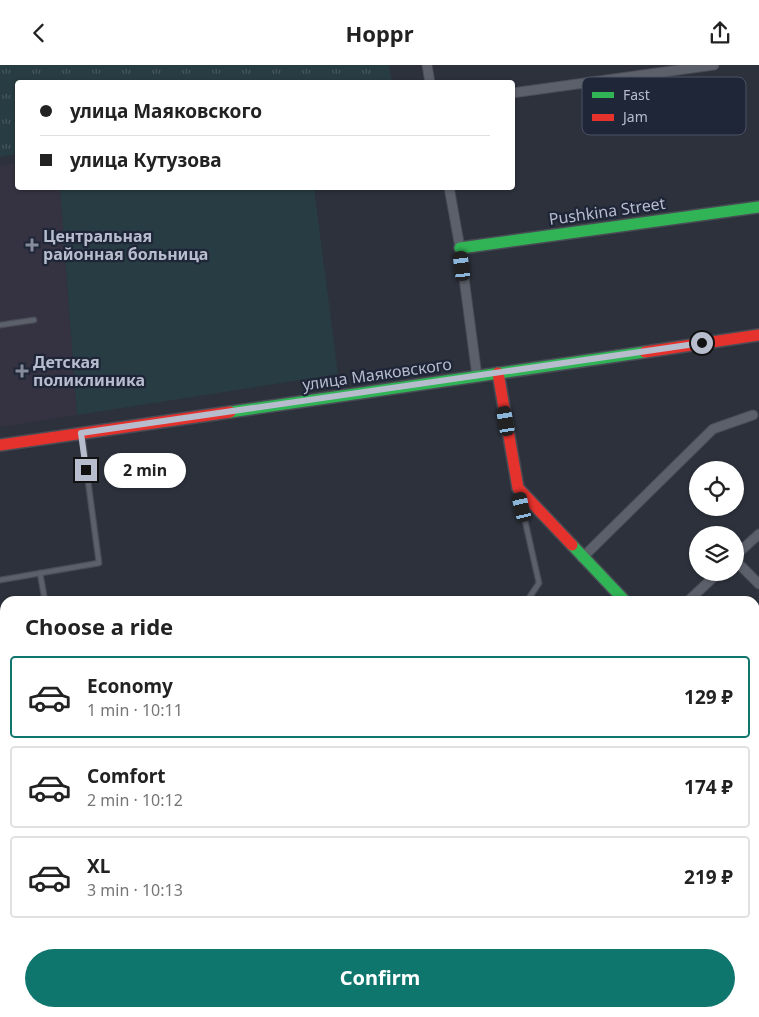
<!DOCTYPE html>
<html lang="en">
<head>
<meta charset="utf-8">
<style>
	:root { --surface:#fff; --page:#f6f6f6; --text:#222; --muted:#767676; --line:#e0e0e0; --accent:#0f766e }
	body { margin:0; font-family:"Noto Sans",sans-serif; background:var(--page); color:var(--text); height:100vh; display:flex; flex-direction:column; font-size:19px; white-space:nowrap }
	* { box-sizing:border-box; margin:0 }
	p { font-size:16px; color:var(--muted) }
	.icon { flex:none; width:28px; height:28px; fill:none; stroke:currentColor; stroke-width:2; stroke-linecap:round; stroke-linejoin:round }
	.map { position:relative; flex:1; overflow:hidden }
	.panel { position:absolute; left:0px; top:531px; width:760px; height:421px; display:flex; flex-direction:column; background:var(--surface); border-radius:15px 15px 0 0; box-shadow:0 1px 4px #0004 }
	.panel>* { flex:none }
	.hud { position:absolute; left:15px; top:15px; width:500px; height:110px; border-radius:5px; box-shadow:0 1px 4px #0004; display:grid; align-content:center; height:110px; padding:0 25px; background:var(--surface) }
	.buttons { position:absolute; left:689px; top:396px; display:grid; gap:10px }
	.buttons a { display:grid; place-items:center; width:55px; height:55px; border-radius:50%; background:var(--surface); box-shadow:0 1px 4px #0004; font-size:25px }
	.end { position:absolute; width:22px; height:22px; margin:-11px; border:6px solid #b7bdcd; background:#111; box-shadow:0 0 0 2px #111 }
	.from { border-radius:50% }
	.bubble { position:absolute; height:35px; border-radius:18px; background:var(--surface); box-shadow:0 1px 4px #0004; font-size:16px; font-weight:700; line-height:35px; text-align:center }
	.car { position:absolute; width:15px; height:30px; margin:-15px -8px; border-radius:6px; box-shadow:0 0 4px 1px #0007; background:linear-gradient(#222 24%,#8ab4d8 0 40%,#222 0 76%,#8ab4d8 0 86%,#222 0) }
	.hud b { display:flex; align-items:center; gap:18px; height:48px; font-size:19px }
	.hud b+b { border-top:1px solid var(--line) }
	.hud i { width:12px; height:12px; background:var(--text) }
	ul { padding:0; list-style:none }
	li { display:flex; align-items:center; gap:15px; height:82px; margin:0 10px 8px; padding:0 15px; border:2px solid var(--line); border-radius:5px }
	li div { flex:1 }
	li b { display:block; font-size:19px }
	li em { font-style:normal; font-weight:700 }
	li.on { border-color:var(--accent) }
	li>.icon { width:45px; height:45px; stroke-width:1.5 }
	h2 { padding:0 25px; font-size:22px; line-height:60px }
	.button { display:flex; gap:10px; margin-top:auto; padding:10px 25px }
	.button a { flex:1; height:58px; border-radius:30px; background:var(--accent); color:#fff; font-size:20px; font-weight:700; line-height:58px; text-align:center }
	header { display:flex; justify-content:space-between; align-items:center; height:65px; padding:0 25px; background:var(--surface); font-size:22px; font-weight:700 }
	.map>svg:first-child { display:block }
</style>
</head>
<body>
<header><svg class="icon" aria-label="back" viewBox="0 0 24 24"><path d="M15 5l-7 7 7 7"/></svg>Hoppr<svg class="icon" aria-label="share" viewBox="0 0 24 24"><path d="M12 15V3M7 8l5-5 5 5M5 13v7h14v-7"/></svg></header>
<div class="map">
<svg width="759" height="952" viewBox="0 0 759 952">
	<defs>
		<pattern id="park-tufts" width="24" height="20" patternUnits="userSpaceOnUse" patternTransform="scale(1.25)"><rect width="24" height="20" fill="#283c43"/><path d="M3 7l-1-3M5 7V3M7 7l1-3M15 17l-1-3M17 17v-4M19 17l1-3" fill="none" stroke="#45565d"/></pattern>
	</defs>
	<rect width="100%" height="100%" fill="#2c313c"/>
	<polygon fill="#353242" points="17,98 18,122 60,123 77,350 0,362 0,101"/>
	<polygon fill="#283c43" points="60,123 314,123 338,309 77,350"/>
	<polygon fill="url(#park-tufts)" points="0,0 389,0 392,17 18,18 17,89 0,92"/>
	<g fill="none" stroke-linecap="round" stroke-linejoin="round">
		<g stroke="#494c55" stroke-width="7">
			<g id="lane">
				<polyline points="0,260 34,255"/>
				<polyline points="519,429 539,518 527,536"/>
				<polyline points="40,508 45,536"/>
				<polyline points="0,515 99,498 82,371"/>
				<polyline points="0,882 5,912"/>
				<polyline points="11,948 12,952"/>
				<polyline points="61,948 61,952"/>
				<polyline points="152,948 153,952"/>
			</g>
		</g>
		<g stroke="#494c55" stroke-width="11">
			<g id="street">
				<polyline points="427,0 430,18"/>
				<polyline points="512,28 714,0"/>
				<polyline points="449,122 460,183 477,311"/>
				<polyline points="735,491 759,469"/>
				<polyline points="582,493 713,364 753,350"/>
				<polyline points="735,495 759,519"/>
				<polyline points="688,536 718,508"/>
				<polyline points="755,668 759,672"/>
				<polyline points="755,862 759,862"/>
				<polyline points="469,948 470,952"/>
				<polyline points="181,952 205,948"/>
			</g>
		</g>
		<g stroke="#494c55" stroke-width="14">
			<g id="fast">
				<polyline points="460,183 759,142"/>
				<polyline points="230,347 645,287"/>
				<polyline points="572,480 625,536"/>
			</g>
		</g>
		<g stroke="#494c55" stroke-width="14">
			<g id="jam">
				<polyline points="645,287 759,270"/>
				<polyline points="498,308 518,423 572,480"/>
				<polyline points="0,380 230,347"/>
			</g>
		</g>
		<use href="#lane" stroke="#5c606a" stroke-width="4.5"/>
		<use href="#street" stroke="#5c606a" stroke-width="9"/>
		<use href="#fast" stroke="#30b455" stroke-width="11"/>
		<use href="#jam" stroke="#e5322d" stroke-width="11"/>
	</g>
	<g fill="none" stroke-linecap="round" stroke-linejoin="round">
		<polyline stroke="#b7bdcd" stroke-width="6" points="86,405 81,368 702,278"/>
	</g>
	<g fill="#868c9a" stroke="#1e2638" stroke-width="2">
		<path d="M29.5 172.5h5v5h5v5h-5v5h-5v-5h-5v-5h5z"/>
		<path d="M19.5 298.5h5v5h5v5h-5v5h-5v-5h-5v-5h5z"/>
	</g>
	<g text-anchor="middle" stroke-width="4.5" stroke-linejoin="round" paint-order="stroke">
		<g font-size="16" fill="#b7bdcd" stroke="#1e2638">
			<text transform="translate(607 146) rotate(-8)" y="6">Pushkina Street</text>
			<text transform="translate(377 309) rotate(-8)" y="6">улица Маяковского</text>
		</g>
		<g font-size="16" font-weight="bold" fill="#b7bdcd" stroke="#1e2638" text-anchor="start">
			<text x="43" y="177">Центральная<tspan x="43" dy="18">районная больница</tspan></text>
			<text x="33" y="303">Детская<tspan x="33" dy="18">поликлиника</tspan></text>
		</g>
	</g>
	<rect x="582" y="12" width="164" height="58" rx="8" fill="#1e2638" stroke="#4c5365" stroke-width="1"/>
	<rect x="592" y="27" width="22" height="6" fill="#30b455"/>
	<rect x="592" y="49" width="22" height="7" fill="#e5322d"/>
	<g font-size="14" fill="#b7bdcd">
		<text x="623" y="35">Fast</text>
		<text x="623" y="57">Jam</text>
	</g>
</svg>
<div class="buttons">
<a><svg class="icon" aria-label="locate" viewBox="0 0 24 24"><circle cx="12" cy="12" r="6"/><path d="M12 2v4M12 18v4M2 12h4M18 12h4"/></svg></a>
<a><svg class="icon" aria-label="layers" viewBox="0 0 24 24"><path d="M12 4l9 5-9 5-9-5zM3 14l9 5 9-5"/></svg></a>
</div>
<i class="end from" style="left:702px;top:278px"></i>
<i class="end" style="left:86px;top:405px"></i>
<div class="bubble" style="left:104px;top:388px;width:82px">2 min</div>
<i class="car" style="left:462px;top:201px;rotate:353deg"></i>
<i class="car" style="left:506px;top:356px;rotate:350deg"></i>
<i class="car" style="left:522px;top:442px;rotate:347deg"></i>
<div class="hud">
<b><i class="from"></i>улица Маяковского</b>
<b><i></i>улица Кутузова</b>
</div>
<section class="panel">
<h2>Choose a ride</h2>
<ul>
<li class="on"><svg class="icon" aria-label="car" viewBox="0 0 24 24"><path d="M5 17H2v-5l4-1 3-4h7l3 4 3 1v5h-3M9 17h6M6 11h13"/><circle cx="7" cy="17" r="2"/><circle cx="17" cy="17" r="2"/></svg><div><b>Economy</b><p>1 min · 10:11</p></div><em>129 ₽</em></li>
<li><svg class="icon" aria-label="car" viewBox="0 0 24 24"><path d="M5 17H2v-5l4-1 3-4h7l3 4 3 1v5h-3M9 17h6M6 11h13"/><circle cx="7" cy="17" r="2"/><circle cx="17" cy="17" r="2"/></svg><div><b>Comfort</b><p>2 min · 10:12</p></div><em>174 ₽</em></li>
<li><svg class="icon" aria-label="car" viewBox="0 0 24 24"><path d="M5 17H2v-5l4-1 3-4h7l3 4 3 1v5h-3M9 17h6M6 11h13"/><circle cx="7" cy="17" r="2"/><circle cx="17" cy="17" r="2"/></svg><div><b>XL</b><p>3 min · 10:13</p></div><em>219 ₽</em></li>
</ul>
<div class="button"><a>Confirm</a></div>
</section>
</div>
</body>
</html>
